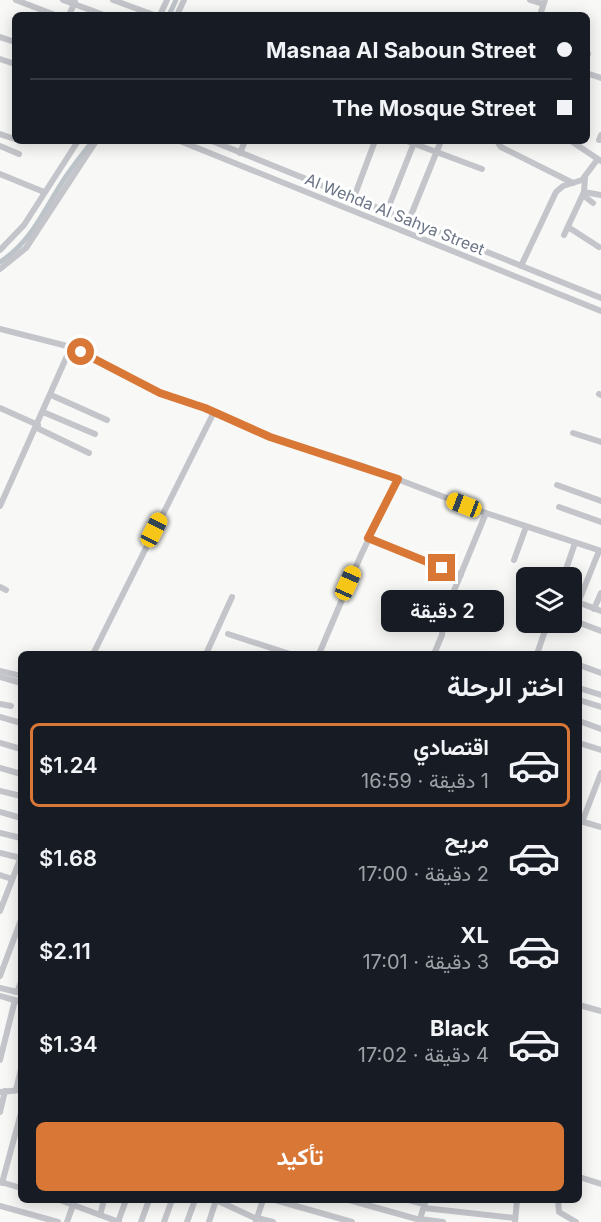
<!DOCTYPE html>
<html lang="ar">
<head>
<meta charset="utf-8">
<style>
	:root { --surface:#171b24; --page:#242831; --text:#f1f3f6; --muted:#9ea1a6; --line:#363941; --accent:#d97836 }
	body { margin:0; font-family:Inter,Vazirmatn,sans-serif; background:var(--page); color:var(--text); direction:rtl; height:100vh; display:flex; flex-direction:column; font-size:22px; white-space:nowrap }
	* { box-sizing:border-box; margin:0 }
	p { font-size:20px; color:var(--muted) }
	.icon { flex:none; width:33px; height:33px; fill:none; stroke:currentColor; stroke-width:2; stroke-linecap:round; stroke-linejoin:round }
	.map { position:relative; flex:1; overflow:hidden; direction:ltr }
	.side { position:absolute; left:18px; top:651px; width:564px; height:552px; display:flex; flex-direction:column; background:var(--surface); border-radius:9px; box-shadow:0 3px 15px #0003; direction:rtl }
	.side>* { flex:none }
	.banner { position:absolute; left:12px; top:12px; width:578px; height:132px; border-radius:9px; box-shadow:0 3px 15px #0003; direction:rtl; display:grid; align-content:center; height:132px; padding:0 18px; background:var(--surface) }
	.controls { position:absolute; left:516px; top:567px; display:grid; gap:12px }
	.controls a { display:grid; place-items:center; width:66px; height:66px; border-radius:9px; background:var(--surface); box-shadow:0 3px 15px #0003; font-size:30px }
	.end { position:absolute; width:27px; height:27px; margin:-14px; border:8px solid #d97836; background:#fff; box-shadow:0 0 0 3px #fff }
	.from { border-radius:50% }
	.bubble { position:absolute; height:42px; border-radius:9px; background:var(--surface); box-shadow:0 3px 15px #0003; font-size:20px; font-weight:600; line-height:42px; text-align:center; direction:rtl }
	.car { position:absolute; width:18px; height:36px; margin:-18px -9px; border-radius:8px; box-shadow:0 0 4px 2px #0007; background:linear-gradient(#f5c518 24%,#345 0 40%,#f5c518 0 76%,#345 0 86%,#f5c518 0) }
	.banner b { display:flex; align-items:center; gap:21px; height:57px; font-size:22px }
	.banner b+b { border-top:2px solid var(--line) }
	.banner i { width:15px; height:15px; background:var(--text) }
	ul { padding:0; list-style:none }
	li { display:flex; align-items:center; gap:18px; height:84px; margin:0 12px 9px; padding:0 6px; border:3px solid transparent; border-radius:9px }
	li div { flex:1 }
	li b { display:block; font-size:22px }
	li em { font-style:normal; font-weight:600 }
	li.active { border-color:var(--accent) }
	li>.icon { width:54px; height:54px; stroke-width:1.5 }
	h2 { padding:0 18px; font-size:27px; line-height:72px }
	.primary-button { display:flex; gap:12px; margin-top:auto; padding:12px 18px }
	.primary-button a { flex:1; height:69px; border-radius:9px; background:var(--accent); color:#fff; font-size:24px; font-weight:600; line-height:69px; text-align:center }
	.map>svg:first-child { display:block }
</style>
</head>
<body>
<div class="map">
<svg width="601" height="1222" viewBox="0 0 601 1222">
	<rect width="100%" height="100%" fill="#f8f9f6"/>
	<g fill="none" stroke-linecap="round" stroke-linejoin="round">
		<g stroke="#bcc4ca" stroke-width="5">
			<polyline points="169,15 176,0"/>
			<path d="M 0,262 C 32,242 44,209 65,178 C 73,166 83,153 93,141"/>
		</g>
		<g stroke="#c3c5ca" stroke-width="6">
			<polyline points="16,0 55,15"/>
			<polyline points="63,0 104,15"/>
			<polyline points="113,0 154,15"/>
			<polyline points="530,0 543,4"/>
			<polyline points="69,15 75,2"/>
			<polyline points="160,15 167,0"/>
			<polyline points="177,15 184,0"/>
			<polyline points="540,15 545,0"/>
			<polyline points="0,37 15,42"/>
			<polyline points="586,53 588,54"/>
			<polyline points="0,59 15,64"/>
			<polyline points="586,73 601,78"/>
			<polyline points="0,134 15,139"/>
			<polyline points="599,140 601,135"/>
			<polyline points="180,141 601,311"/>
			<polyline points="212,141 601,298"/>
			<polyline points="407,141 482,169"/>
			<polyline points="497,141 501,147 573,183"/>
			<polyline points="571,141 601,161"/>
			<polyline points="0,146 19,154"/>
			<polyline points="240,153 245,141"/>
			<polyline points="0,174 44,192"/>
			<polyline points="584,192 601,195"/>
			<polyline points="583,195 593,203"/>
			<polyline points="354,197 375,141"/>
			<polyline points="387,211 414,143"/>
			<polyline points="409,220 441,141"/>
			<polyline points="568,227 599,247"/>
			<polyline points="564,235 584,192 585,177"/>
			<polyline points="0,250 24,225 78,141"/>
			<polyline points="521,266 556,192 563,186 582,180 597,160"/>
			<polyline points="0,269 26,248 96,141"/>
			<polyline points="0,329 71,347 160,393 205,408 270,437 363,466 486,513 601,551"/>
			<polyline points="599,394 601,395"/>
			<polyline points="51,395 107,420"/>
			<polyline points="0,408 38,425"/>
			<polyline points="43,412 95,434"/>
			<polyline points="37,428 89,453"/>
			<polyline points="573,433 601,442"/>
			<polyline points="557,485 601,501"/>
			<polyline points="0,506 71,347"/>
			<polyline points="559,507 601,522"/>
			<polyline points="368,538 461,575"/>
			<polyline points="514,560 526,527"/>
			<polyline points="563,578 575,543"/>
			<polyline points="0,587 6,590"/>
			<polyline points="572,600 601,611"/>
			<polyline points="578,603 599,551"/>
			<polyline points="594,609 601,593"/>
			<polyline points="572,620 601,631"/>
			<polyline points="228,634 290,654"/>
			<polyline points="93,654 214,412"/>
			<polyline points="206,654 232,597"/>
			<polyline points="319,654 361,555 398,479"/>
			<polyline points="434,654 442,635 444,615 486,513"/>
			<polyline points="537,654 548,622"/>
			<polyline points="579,665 601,673"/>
			<polyline points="0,671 21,676"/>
			<polyline points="0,677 21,683"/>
			<polyline points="579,688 601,695"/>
			<polyline points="579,700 601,707"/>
			<polyline points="0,704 11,706"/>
			<polyline points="0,717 21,723"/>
			<polyline points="579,721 601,729"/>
			<polyline points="0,743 21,749"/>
			<polyline points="579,743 601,750"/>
			<polyline points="0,768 21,774"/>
			<polyline points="0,791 21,796"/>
			<polyline points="0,812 21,818"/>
			<polyline points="580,821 601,827"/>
			<polyline points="582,822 601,773"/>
			<polyline points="0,833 21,838"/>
			<polyline points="0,853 21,858"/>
			<polyline points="0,875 12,879"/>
			<polyline points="0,911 21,857"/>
			<polyline points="0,976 21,920"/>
			<polyline points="0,988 21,993"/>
			<polyline points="17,992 21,982"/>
			<polyline points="0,996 21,1002"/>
			<polyline points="579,1005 601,1011"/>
			<polyline points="0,1060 15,1000"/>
			<polyline points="16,1090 21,1069"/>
			<polyline points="0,1092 21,1090"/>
			<polyline points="0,1112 5,1091"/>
			<polyline points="579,1177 601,1184"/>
			<polyline points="1,1182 21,1188"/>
			<polyline points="2,1183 21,1113"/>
			<polyline points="60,1200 119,1222"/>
			<polyline points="216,1200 257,1219"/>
			<polyline points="275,1200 352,1222"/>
			<polyline points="349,1200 420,1220"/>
			<polyline points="409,1200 424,1204"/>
			<polyline points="558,1200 559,1212 576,1222"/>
			<polyline points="0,1206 58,1222"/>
			<polyline points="424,1208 515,1218"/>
			<polyline points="100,1215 104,1200"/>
			<polyline points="257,1218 273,1222"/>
			<polyline points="420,1219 443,1222"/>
			<polyline points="256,1221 263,1200"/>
			<polyline points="67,1222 73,1205"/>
			<polyline points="118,1222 126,1200"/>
			<polyline points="141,1222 149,1200"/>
			<polyline points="164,1222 172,1200"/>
			<polyline points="187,1222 195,1200"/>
			<polyline points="209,1222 216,1200"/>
			<polyline points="419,1222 426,1200"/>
			<polyline points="515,1222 517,1200"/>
		</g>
	</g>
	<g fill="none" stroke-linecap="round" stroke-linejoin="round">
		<polyline stroke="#d97836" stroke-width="8" points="81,352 160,393 205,408 270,437 398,479 368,538 442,568"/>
	</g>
	<g text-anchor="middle" stroke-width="6" stroke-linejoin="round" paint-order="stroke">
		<g font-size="16" fill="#6a7485" stroke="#fff">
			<text transform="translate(395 214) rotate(22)" y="6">Al Wehda Al Sahya Street</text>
		</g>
	</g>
</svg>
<div class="controls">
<a><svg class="icon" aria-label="layers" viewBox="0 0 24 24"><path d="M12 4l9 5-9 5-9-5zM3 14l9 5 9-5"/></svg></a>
</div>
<i class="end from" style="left:81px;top:352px"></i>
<i class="end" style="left:442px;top:568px"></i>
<div class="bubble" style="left:381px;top:590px;width:123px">2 دقيقة</div>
<i class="car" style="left:464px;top:505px;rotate:291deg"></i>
<i class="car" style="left:154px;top:530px;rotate:27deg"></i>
<i class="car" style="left:348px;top:583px;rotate:24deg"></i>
<div class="banner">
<b><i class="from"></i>Masnaa Al Saboun Street</b>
<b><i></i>The Mosque Street</b>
</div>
<section class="side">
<h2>اختر الرحلة</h2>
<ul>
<li class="active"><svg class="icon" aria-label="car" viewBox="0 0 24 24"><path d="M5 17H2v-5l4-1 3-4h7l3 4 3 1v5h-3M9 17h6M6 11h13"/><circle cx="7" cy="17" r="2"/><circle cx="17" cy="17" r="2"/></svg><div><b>اقتصادي</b><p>1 دقيقة · 16:59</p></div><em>$1.24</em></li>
<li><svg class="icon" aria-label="car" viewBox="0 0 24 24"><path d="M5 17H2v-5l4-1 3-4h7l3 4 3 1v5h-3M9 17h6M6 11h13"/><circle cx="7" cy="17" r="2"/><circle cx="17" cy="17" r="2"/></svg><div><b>مريح</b><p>2 دقيقة · 17:00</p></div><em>$1.68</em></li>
<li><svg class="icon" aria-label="car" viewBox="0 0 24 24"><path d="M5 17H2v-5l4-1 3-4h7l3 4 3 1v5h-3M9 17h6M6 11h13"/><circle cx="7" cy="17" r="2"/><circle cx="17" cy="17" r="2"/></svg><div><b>XL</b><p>3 دقيقة · 17:01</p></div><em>$2.11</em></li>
<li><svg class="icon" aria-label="car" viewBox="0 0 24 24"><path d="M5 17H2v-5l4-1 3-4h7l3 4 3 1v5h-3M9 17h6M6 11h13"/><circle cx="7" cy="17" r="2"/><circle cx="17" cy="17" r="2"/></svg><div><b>Black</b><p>4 دقيقة · 17:02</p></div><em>$1.34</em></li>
</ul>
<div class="primary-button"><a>تأكيد</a></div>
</section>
</div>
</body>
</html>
